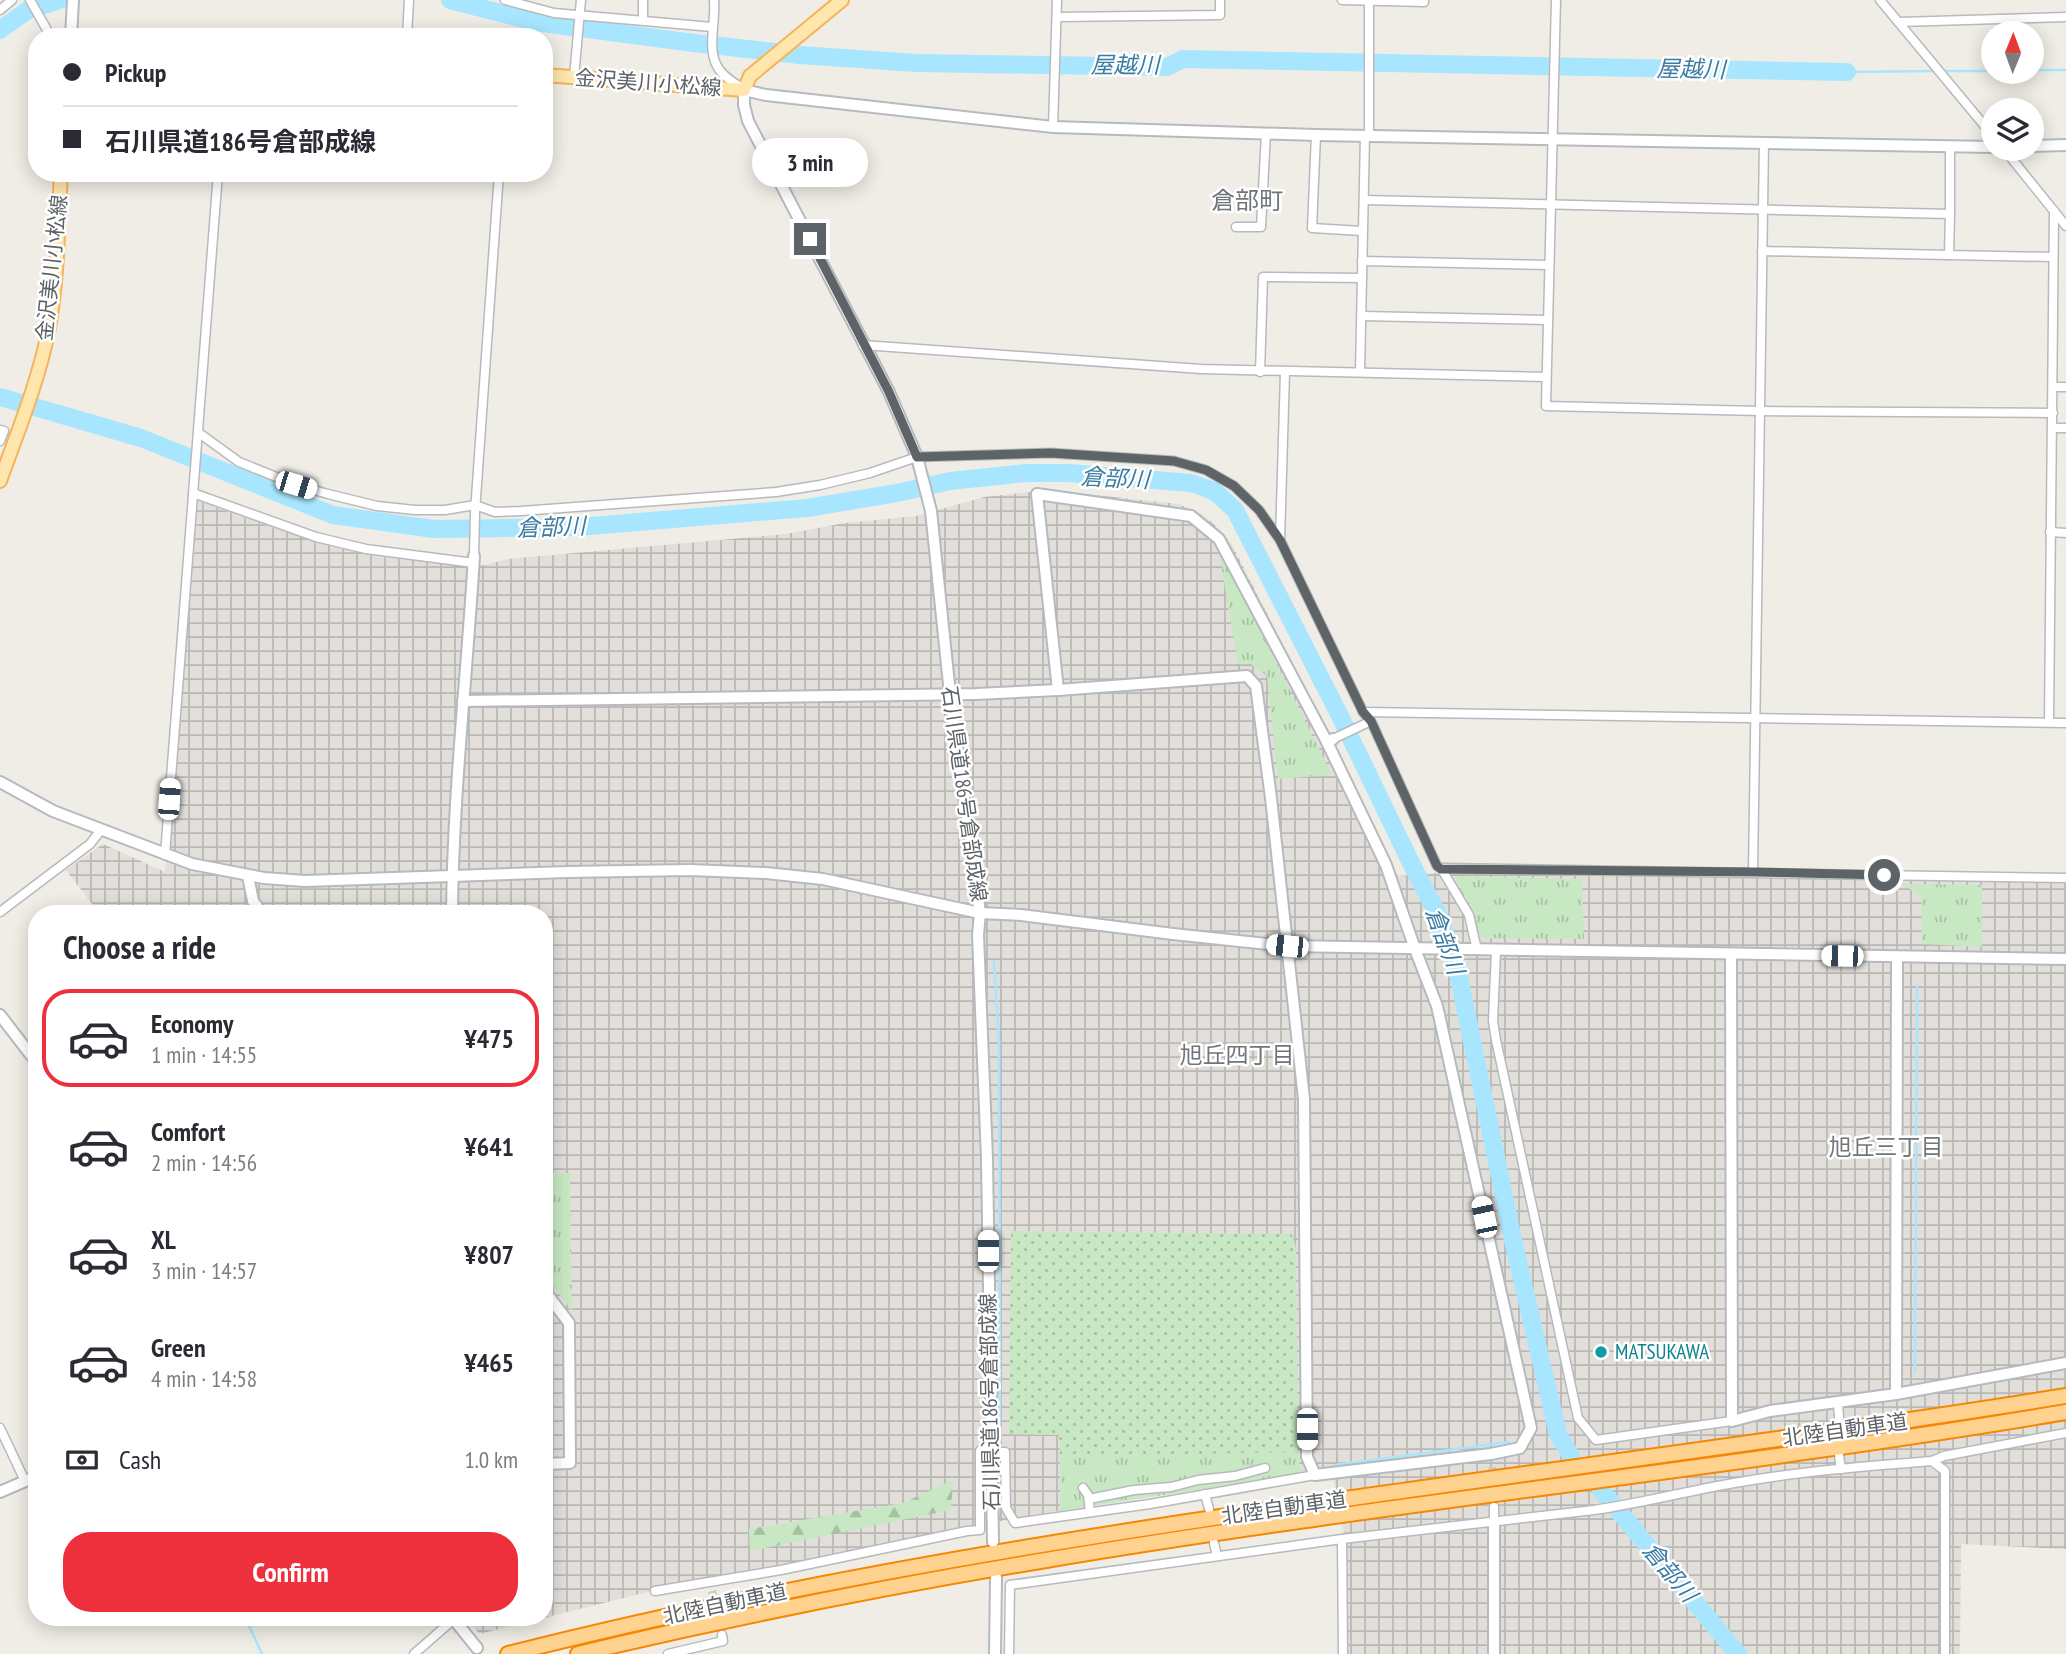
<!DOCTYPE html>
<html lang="en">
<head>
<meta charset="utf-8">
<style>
	:root { --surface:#fff; --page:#f2f2f3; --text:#2b2b33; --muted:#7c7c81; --line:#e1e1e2; --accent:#ed303c }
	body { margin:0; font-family:"PT Sans Narrow","Noto Sans JP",sans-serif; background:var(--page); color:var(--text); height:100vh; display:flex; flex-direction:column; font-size:26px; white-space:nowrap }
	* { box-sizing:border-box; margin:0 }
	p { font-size:23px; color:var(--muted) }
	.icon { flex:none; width:38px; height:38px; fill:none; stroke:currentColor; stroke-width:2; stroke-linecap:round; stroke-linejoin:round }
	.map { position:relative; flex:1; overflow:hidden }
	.drawer { position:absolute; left:28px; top:905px; width:525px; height:721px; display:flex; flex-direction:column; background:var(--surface); border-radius:28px; box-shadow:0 4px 18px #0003 }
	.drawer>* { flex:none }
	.top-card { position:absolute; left:28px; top:28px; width:525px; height:154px; border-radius:28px; box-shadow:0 4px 18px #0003; display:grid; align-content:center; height:154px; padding:0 35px; background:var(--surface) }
	.needle { width:46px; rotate:1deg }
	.controls { position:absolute; left:1981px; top:21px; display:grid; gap:14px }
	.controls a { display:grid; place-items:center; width:63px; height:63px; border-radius:50%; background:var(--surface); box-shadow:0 4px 18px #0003; font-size:35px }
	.end { position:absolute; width:32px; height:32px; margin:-16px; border:9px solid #5e6367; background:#fff; box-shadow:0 0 0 4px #fff }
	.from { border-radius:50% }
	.bubble { position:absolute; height:49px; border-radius:24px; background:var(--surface); box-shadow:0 4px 18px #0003; font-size:23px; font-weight:800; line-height:49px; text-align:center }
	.car { position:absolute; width:21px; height:42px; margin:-21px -10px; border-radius:9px; box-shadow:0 0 5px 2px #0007; background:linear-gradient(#fff 24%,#345 0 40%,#fff 0 76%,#345 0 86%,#fff 0) }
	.top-card b { display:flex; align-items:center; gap:24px; height:66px; font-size:26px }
	.top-card b+b { border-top:2px solid var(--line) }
	.top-card i { width:18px; height:18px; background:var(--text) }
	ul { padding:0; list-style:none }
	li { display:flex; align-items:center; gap:21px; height:98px; margin:0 14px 10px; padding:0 21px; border:4px solid transparent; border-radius:28px }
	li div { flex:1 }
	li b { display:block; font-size:26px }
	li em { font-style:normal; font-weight:800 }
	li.active { border-color:var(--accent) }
	li>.icon { width:63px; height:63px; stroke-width:1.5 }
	h2 { padding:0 35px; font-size:32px; line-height:84px }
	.pay { display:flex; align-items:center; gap:18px; height:77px; padding:0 35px; font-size:26px }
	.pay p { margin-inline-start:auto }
	.action { display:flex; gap:14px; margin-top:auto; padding:14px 35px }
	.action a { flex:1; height:80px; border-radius:28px; background:var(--accent); color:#fff; font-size:28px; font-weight:800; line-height:80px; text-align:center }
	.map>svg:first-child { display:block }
</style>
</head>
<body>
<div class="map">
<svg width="2066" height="1654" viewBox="0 0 2066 1654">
	<defs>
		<pattern id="industrial-grid" width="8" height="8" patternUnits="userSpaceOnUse" patternTransform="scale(1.75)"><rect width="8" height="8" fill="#e2dfdb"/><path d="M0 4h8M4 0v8" fill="none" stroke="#bab8b5"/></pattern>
		<pattern id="grass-dots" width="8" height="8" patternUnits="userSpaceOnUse" patternTransform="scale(1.75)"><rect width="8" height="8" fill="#c8e8c3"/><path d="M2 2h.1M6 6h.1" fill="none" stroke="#a6c0a2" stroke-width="1.8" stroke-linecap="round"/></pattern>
		<pattern id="forest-firs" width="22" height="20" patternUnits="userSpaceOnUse" patternTransform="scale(1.75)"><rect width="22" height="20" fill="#c8e8c3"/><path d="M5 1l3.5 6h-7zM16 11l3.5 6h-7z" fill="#a6c0a2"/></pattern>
		<pattern id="park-tufts" width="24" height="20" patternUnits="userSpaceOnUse" patternTransform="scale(1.75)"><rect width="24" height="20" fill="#c8e8c3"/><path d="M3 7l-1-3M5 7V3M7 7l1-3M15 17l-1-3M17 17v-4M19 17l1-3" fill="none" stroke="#a6c0a2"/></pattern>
	</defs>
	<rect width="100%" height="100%" fill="#f0ede6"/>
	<polygon fill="url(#industrial-grid)" points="1048,490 1179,504 1201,514 1213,523 1231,543 1338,752 1398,876 1457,871 2066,883 2066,1549 1961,1544 1960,1654 1346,1654 1346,1545 1331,1467 1022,1517 660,1589 479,1634 467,1617 544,1617 544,914 99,913 66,870 103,844 165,872 196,500 282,531 381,557 484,565 508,559 786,534 845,523 916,516 984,497"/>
	<polygon fill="url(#grass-dots)" points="1011,1231 1292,1234 1296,1248 1298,1452 1060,1457 1059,1435 1009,1434"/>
	<polygon fill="url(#forest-firs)" points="953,1480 951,1510 750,1551 749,1529 903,1503"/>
	<g fill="url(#park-tufts)">
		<polygon points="1218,546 1332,775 1278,779 1267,676 1249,663 1238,664"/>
		<polygon points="1456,876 1582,879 1584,939 1480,938 1475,914 1455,878"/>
		<polygon points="1903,884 1982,885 1982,947 1922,944 1921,897"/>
		<polygon points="544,1173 570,1173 572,1311 544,1274"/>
		<polygon points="1298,1452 1301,1474 1060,1511 1060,1457"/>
	</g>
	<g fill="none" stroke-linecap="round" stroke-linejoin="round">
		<g stroke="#a8e6ff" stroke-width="2.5">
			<polyline points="2032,70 2066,70"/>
			<polyline points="1944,71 1993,71"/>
			<polyline points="1847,72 1937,71"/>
			<polyline points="994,962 999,1040 1000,1444"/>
			<polyline points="1915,1372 1917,986"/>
			<polyline points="1335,1465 1509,1442"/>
			<polyline points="245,1617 262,1654"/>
		</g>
		<g stroke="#a8e6ff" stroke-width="18">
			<polyline points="450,0 535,22 686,42 800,55 916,63 1167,67 1183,59 1847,72"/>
			<polyline points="0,30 28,10 60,0"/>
			<polyline points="0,397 141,438 333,515 434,529 578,527 807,508 897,493 950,481 1026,473 1069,473 1191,483 1214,491 1235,510 1342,720 1410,861 1440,919 1457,968 1513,1240 1558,1434 1571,1456"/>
			<polyline points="1601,1490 1738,1654"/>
		</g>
		<g stroke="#cccac6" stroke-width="8" stroke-dasharray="8 4" stroke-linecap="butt">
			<polyline points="1492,1467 1494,1507"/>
			<polyline points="712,1591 720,1626"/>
		</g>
		<g stroke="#b7babd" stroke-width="11">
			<g id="street">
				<polyline points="30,0 51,37"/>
				<polyline points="505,0 554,13 712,27"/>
				<polyline points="643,0 643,20"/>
				<path d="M 714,0 C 716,20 707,48 717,66 C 722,76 733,82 742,88"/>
				<polyline points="1342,0 1424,2"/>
				<polyline points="1556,0 1546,406 1759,411 2053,413"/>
				<polyline points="1880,0 1993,136"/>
				<polyline points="0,10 12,0"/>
				<polyline points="1057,17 1220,15 1220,0"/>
				<polyline points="1899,22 2066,17"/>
				<polyline points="407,37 409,0"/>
				<polyline points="574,77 581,0"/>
				<polyline points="1053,127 1057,0"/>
				<polyline points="1316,135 1312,228 1362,231"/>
				<polyline points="1369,135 1369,0"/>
				<polyline points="2004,149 2066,226"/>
				<polyline points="1364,200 1950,214 1949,255 2053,257"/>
				<polyline points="1950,214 1950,146"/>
				<polyline points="1236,227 1261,227 1266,133"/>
				<polyline points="1762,251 1949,255"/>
				<polyline points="1362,261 1549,265"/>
				<polyline points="1362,316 1547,320"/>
				<polyline points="863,345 1201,369 1546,377"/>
				<polyline points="1260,372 1263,277 1362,278"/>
				<polyline points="1285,372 1280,540 1363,712 1371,721 1437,866 1441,868 1469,915 1477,950"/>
				<polyline points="1360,372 1365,135"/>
				<polyline points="2053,387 2066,387"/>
				<polyline points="2053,428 2066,428"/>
				<polyline points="0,430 4,431 0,441"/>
				<polyline points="199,433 239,462 296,485 328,494 377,506 415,510 445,510 475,505 495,512 521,511 776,492 820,485 870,473 917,457 1051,453 1174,461 1206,470 1234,486 1259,510 1280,540"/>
				<polyline points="193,493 316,537 366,549 474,563"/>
				<polyline points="2050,532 2066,533"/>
				<polyline points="474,556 475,512 499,173"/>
				<polyline points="1363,712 2066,723"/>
				<polyline points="2049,722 2054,211"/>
				<polyline points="1333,739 1371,721"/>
				<polyline points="165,855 218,173"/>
				<polyline points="1441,868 2066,878"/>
				<polyline points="1753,872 1764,142"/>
				<polyline points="0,912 90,844 101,830"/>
				<polyline points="1496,951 1493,1021 1496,1040 1578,1418 1596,1440 1732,1421"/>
				<polyline points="1838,1403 1839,1417"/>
				<polyline points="0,1428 25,1481"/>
				<polyline points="990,1452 1005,1452 1006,1508 1015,1523 1150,1504 1315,1475"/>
				<polyline points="1839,1455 1841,1469"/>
				<polyline points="1932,1461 1945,1471 1945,1654"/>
				<polyline points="1083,1488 1088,1495 1090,1512"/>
				<polyline points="1205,1494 1209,1509"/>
				<polyline points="1089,1499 1134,1490 1171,1487 1198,1480 1235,1476 1265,1468"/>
				<polyline points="1494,1521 1494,1507"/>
				<polyline points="1342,1539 1343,1654"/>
				<polyline points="1214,1543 1217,1556"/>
				<polyline points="655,1591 781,1570 967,1531 980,1530 980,1451 990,1438"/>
				<polyline points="414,1654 454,1619"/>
				<polyline points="668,1654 723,1641 722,1635"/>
				<path d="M 1009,1654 L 1010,1585 L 1342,1539 L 1594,1510 C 1643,1503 1691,1490 1740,1482 C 1804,1471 1868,1466 1932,1461 L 1944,1456 L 2066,1433"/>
			</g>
		</g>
		<g stroke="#b5babe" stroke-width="14">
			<g id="secondary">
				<polyline points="71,37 73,0"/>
				<polyline points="2032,146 2066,145"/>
				<polyline points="1058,690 1037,494 1191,516 1219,539 1327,742"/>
				<polyline points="463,701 976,694 1058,690 1247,676 1256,686 1271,798 1304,1099 1307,1457 1315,1475 1491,1454 1520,1448 1531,1428 1437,1006 1415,949 1386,865 1327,742 1333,739"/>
				<polyline points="0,782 53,811 192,864 264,878 305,881 567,872 690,870 766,873 823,879 980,913 1021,915 1173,934 1287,946 2066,959"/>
				<polyline points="248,876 253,901 263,914"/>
				<path d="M 452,914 C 453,794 467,675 474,556"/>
				<polyline points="1731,954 1732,1421 1770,1411 1896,1394 2066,1363"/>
				<polyline points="0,1015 37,1063"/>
				<polyline points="544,1290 569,1323 570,1463 544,1464"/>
				<polyline points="1896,1394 1897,957"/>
				<polyline points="0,1492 37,1476"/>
				<polyline points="993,1542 987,1159 978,935 980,913 950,694 931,511 917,457 889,392 748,121 744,105 744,90 766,95 1053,127 1316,135 1993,147"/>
				<polyline points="452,1617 477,1648"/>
				<polyline points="995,1654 996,1577"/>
				<polyline points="1494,1654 1494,1521"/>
			</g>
		</g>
		<g stroke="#f5b45b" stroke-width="16">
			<g id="primary">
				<polyline points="544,75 744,90 750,76 842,0"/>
				<path d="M 0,481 C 18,431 39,380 49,328 C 58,278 58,224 61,173"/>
			</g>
		</g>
		<g stroke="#f78600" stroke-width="18">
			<g id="highway">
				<path d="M 508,1654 C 1019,1524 1546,1480 2066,1396"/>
				<path d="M 578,1654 C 733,1617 889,1586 1046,1560 C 1385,1503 1727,1469 2066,1412"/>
			</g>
		</g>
		<use href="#street" stroke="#fff" stroke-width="8"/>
		<use href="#secondary" stroke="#fff" stroke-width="10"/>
		<use href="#primary" stroke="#ffe6ad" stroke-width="12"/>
		<use href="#highway" stroke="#ffd28f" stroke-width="14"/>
	</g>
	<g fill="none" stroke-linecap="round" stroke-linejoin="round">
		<polyline stroke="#5e6367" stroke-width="9" points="810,239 889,392 917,457 1051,453 1174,461 1206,470 1234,486 1259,510 1280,540 1363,712 1371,721 1437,866 1441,869 1753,872 1884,875"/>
	</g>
	<circle fill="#0f9aa8" stroke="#fff" stroke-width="2.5" cx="1601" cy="1352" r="7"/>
	<g text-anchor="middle" stroke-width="5" stroke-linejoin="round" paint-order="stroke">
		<g font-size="21" fill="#5e6367" stroke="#fff">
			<text transform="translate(648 83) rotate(4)" y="7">金沢美川小松線</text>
			<text transform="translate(52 268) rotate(-84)" y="7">金沢美川小松線</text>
			<text transform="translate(964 794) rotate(82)" y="7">石川県道186号倉部成線</text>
			<text transform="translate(990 1402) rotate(-91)" y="7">石川県道186号倉部成線</text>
			<text transform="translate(1845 1430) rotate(-8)" y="7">北陸自動車道</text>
			<text transform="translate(1284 1508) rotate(-8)" y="7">北陸自動車道</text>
			<text transform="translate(725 1604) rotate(-12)" y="7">北陸自動車道</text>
		</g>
		<g font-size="21" fill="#0d838f" stroke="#fff" text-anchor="start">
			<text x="1615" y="1359">MATSUKAWA</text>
		</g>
		<g font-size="23" font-style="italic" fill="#3b7ca3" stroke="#fff">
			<text x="1125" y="73">屋越川</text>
			<text transform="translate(1691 69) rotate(1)" y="8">屋越川</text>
			<text transform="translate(1115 478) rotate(3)" y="8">倉部川</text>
			<text transform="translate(551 527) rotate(-2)" y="8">倉部川</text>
			<text transform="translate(1445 941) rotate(70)" y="8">倉部川</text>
			<text transform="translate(1670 1572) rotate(50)" y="8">倉部川</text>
		</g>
		<g font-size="23" fill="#6f7579" stroke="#fff">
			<text x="1237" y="1063">旭丘四丁目</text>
			<text x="1886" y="1155">旭丘三丁目</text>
		</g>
		<g font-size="24" fill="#6f7579" stroke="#fff">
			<text x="1247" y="209">倉部町</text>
		</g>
	</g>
</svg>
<div class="controls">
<a><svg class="needle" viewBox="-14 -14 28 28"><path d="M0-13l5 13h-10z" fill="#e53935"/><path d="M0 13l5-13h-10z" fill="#7c7c81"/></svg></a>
<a><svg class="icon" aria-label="layers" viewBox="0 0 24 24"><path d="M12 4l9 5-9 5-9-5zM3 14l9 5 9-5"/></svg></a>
</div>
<i class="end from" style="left:1884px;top:875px"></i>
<i class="end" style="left:810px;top:239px"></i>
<div class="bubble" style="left:752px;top:138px;width:116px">3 min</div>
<i class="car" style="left:296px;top:485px;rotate:107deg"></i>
<i class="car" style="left:169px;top:799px;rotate:4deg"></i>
<i class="car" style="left:1287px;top:946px;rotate:276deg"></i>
<i class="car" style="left:1842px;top:956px;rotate:271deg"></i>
<i class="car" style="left:1484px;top:1217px;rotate:348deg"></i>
<i class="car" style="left:988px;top:1251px;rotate:0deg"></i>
<i class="car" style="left:1307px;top:1429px;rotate:180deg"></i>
<div class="top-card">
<b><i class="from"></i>Pickup</b>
<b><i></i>石川県道186号倉部成線</b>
</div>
<section class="drawer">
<h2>Choose a ride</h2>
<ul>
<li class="active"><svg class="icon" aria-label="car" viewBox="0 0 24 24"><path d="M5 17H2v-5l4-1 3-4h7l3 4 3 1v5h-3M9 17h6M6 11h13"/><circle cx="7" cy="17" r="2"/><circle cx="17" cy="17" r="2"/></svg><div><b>Economy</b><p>1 min · 14:55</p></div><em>¥475</em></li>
<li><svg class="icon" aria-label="car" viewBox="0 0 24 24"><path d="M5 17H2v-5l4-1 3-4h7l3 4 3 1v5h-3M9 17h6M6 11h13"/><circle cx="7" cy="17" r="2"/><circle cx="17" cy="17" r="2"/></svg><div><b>Comfort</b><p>2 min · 14:56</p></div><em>¥641</em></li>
<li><svg class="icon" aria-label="car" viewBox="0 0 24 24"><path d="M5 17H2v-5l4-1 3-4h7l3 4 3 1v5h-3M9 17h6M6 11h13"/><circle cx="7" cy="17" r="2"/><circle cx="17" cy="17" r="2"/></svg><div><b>XL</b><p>3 min · 14:57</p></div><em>¥807</em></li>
<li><svg class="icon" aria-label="car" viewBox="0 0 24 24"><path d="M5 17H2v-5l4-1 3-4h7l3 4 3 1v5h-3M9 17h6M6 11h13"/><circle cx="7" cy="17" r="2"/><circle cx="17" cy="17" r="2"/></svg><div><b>Green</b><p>4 min · 14:58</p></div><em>¥465</em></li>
</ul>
<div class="pay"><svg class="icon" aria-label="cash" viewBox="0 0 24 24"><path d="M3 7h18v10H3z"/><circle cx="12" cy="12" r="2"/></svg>Cash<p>1.0 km</p></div>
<div class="action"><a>Confirm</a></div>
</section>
</div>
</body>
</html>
